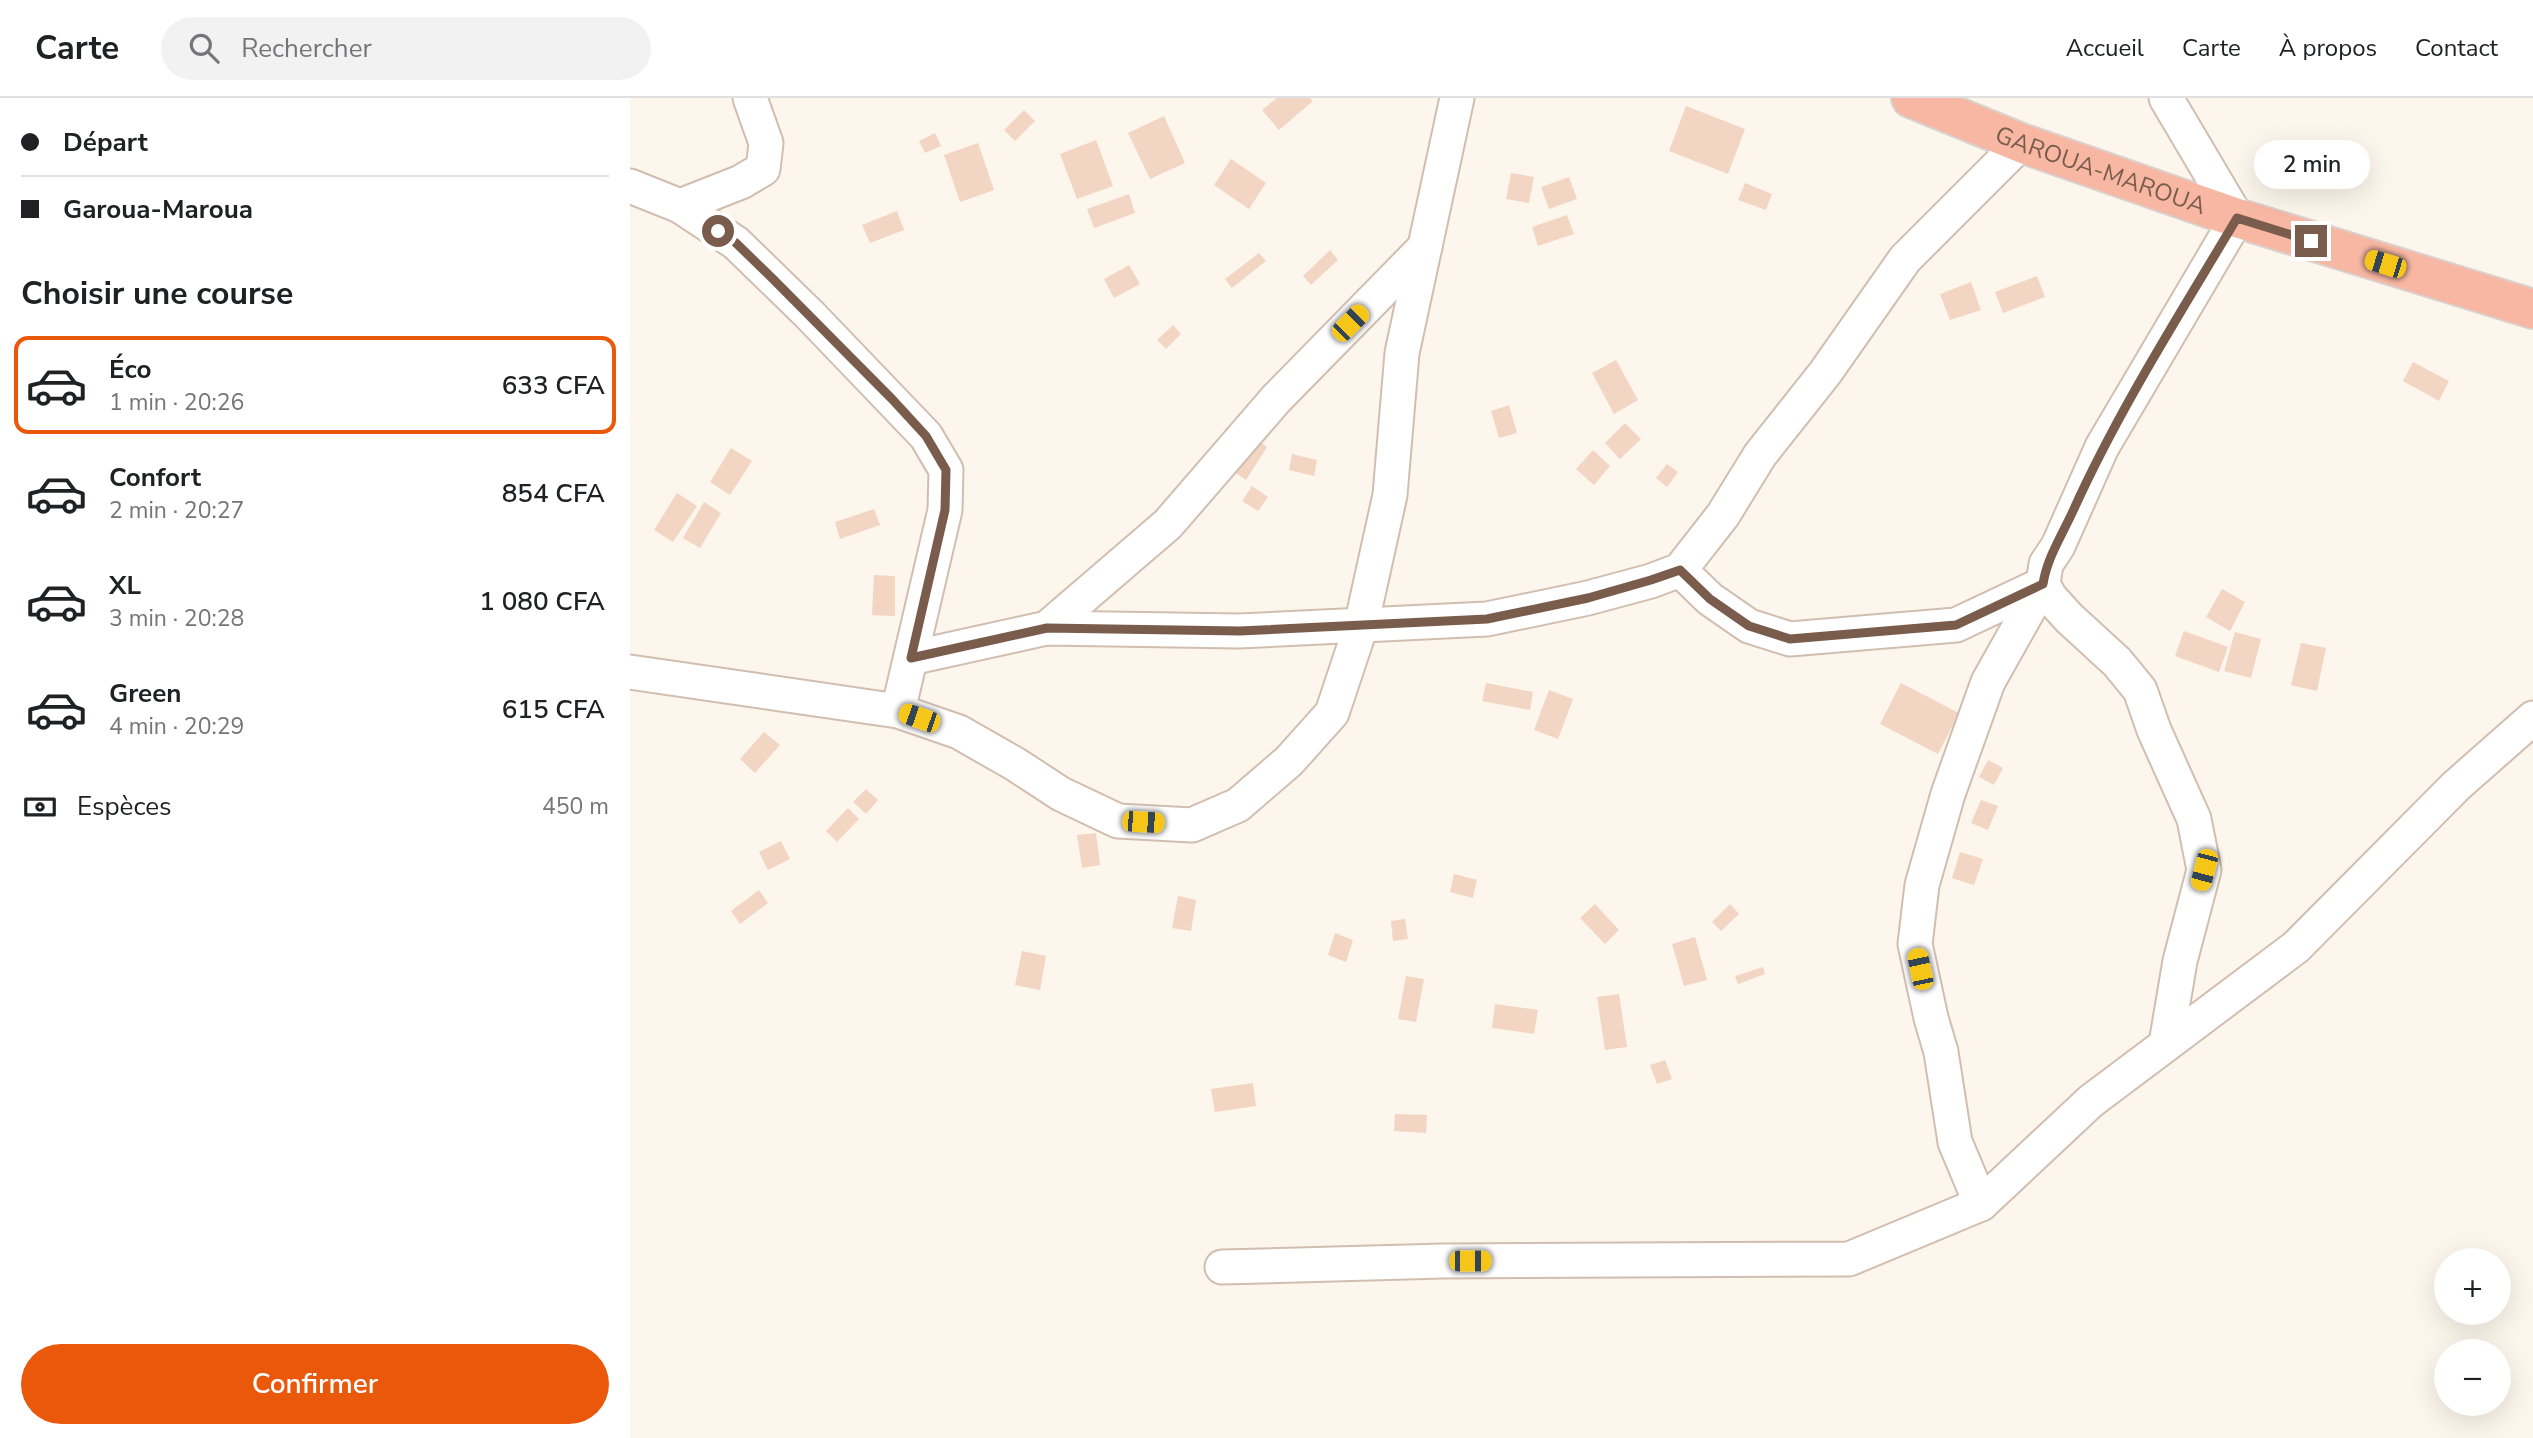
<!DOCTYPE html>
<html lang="fr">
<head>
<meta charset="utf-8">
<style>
	:root { --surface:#fff; --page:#f2f2f2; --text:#202124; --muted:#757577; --line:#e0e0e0; --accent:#ea580c }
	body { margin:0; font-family:"Nunito Sans",sans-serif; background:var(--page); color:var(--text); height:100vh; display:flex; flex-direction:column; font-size:26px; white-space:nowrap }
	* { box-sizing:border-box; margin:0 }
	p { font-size:23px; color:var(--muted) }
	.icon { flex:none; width:38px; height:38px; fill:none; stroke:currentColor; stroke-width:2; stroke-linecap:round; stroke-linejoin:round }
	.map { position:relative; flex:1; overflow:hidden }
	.details { display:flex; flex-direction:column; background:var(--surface); width:630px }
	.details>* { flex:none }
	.guide { display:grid; align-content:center; height:154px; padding:0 21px; background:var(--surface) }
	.controls { position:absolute; left:1804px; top:1150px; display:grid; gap:14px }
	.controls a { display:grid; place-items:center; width:77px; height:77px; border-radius:50%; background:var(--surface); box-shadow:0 7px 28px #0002; font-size:35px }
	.end { position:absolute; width:32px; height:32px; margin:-16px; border:9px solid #7a5c4d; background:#fff; box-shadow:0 0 0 4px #fff }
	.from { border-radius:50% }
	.bubble { position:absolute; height:49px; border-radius:24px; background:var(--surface); box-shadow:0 7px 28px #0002; font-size:23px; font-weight:600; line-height:49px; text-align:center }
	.car { position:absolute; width:21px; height:42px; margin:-21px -10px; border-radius:9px; box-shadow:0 0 5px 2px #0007; background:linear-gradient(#f5c518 24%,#345 0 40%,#f5c518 0 76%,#345 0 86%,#f5c518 0) }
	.guide b { display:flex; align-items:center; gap:24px; height:66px; font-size:26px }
	.guide b+b { border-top:2px solid var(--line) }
	.guide i { width:18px; height:18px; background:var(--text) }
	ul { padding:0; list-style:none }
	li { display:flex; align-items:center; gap:21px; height:98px; margin:0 14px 10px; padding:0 7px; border:4px solid transparent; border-radius:14px }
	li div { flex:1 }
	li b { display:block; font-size:26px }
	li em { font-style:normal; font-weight:600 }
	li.active { border-color:var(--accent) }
	li>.icon { width:63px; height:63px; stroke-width:1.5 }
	h2 { padding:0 21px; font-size:32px; line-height:84px }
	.pay { display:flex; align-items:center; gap:18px; height:77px; padding:0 21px; font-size:26px }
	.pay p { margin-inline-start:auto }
	.button { display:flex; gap:14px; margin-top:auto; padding:14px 21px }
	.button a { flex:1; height:80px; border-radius:42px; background:var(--accent); color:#fff; font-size:28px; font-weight:600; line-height:80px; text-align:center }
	header { display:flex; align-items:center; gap:42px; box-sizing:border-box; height:98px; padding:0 35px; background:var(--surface); border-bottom:2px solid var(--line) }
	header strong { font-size:33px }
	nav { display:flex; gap:38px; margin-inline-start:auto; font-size:24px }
	.search { width:490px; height:63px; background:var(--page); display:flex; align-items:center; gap:18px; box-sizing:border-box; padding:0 24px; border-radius:38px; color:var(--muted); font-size:26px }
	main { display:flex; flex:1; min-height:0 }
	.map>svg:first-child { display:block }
</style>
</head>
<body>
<header>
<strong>Carte</strong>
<div class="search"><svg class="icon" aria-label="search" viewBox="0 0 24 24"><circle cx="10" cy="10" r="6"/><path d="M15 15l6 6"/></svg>Rechercher</div>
<nav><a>Accueil</a><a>Carte</a><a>À propos</a><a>Contact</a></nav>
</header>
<main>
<section class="details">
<div class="guide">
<b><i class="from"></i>Départ</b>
<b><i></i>Garoua-Maroua</b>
</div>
<h2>Choisir une course</h2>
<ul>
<li class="active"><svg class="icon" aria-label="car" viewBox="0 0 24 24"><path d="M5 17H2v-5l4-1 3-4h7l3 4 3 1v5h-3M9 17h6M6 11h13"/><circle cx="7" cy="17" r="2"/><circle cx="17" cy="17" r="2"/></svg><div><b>Éco</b><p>1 min · 20:26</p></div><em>633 CFA</em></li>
<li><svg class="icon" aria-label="car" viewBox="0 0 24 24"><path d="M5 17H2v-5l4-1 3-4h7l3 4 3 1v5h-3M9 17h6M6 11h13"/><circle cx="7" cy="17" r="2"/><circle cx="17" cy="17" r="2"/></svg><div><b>Confort</b><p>2 min · 20:27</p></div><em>854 CFA</em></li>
<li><svg class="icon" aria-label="car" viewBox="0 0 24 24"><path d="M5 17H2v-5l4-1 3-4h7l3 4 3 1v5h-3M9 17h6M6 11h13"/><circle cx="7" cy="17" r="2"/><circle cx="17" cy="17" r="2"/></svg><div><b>XL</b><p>3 min · 20:28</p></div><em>1 080 CFA</em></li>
<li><svg class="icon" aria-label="car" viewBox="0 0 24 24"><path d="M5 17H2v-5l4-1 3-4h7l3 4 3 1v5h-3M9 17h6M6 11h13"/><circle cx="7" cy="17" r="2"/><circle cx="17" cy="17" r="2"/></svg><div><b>Green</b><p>4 min · 20:29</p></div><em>615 CFA</em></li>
</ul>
<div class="pay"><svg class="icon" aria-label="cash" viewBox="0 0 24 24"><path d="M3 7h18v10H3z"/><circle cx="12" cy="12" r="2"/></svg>Espèces<p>450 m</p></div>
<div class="button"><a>Confirmer</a></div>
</section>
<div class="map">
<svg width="1903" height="1340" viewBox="0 0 1903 1340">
	<rect width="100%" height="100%" fill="#fdf6ec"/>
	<g fill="#f3d5c3">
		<polygon points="647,0 680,0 683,3 649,32 632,12"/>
		<polygon points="1056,8 1115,31 1098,76 1039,53"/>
		<polygon points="394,12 405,23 385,43 374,32"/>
		<polygon points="534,18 555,65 520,81 498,35"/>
		<polygon points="305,35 311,48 295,55 289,43"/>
		<polygon points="466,42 483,88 447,101 430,56"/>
		<polygon points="348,45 364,92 330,104 314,57"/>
		<polygon points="601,61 636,85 619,111 584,87"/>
		<polygon points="881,75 904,79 899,105 876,101"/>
		<polygon points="939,79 947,101 919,111 911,89"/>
		<polygon points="1115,85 1142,96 1136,112 1108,102"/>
		<polygon points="499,96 505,115 464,130 457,111"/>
		<polygon points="267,113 274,132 240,145 232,127"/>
		<polygon points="937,117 944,136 908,148 902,129"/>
		<polygon points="700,152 708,162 681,187 673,178"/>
		<polygon points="629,155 636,163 602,190 595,181"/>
		<polygon points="499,167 510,186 484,200 474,181"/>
		<polygon points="1407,178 1415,199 1373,215 1365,194"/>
		<polygon points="1341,184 1351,212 1320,222 1310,196"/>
		<polygon points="543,227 551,236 536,251 527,242"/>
		<polygon points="986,262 1008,302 984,316 962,275"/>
		<polygon points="1783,264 1819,283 1809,303 1773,283"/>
		<polygon points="879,307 887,335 869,340 861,313"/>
		<polygon points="995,325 1011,341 990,361 975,345"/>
		<polygon points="620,337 637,349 616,382 598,370"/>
		<polygon points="101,350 122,363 100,397 80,384"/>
		<polygon points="963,352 980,368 964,387 946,371"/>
		<polygon points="662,356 687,362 684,378 659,372"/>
		<polygon points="1037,366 1048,374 1037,389 1026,380"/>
		<polygon points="622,388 638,399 628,413 612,403"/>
		<polygon points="47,395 67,408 43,444 24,432"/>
		<polygon points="74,404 91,415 70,450 53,440"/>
		<polygon points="244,411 250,427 210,441 205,424"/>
		<polygon points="244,477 265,478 265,518 242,517"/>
		<polygon points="1592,491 1615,504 1600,533 1576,519"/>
		<polygon points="1554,533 1598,549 1589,574 1545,558"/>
		<polygon points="1605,534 1631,541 1621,580 1594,573"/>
		<polygon points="1671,545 1696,550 1687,593 1661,587"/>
		<polygon points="856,585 903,594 900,612 852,603"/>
		<polygon points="1271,585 1329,615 1308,656 1250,626"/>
		<polygon points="919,592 943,601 928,641 904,632"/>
		<polygon points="134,634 150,647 125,675 110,661"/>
		<polygon points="1358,662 1373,670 1364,687 1349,679"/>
		<polygon points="236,691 248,702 236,716 223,704"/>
		<polygon points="1351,702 1368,708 1358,732 1341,725"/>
		<polygon points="218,710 229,721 207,744 196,733"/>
		<polygon points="466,735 470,767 452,770 447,737"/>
		<polygon points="151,743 160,761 138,772 129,754"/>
		<polygon points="1330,754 1353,761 1344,787 1322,780"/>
		<polygon points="824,776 847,782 843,800 820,794"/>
		<polygon points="129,792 138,805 110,826 101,813"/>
		<polygon points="548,798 566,802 561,833 542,830"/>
		<polygon points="965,806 989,832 975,846 950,820"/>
		<polygon points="1100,806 1109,816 1091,833 1082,824"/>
		<polygon points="775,821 778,841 763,843 761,823"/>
		<polygon points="705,835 723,842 716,864 698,857"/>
		<polygon points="1065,839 1077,882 1054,888 1042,846"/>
		<polygon points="392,853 416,858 410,892 385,887"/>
		<polygon points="1133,869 1135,876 1108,886 1105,878"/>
		<polygon points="776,878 794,881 786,924 768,921"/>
		<polygon points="989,896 997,949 975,952 967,899"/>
		<polygon points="865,906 908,912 904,936 862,930"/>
		<polygon points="1035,962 1042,981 1027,986 1020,967"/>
		<polygon points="623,985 626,1008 585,1014 581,991"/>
		<polygon points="765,1016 797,1017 796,1035 764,1033"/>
	</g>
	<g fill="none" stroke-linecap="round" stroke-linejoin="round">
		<g stroke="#d1beb0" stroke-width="37">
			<g id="minor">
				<polyline points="0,88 50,108 111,84 133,71 136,45 120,0"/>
				<polyline points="50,108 106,145 180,217 296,338 316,372 315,412 268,613"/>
				<polyline points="1050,472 1080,501 1119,528 1160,541 1326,527 1413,486"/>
				<polyline points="1413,486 1420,499 1439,520 1487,564 1510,592 1524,632 1564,721 1574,772 1550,863 1536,946"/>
				<polyline points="417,530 538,426 646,301 795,149"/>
				<polyline points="281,560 417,530 609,533 857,521 958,500 1021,483 1050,472 1093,417 1130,357 1195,275 1275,161 1391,45"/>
				<polyline points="0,574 268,613 329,634 385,666 431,696 488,723 562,727 608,707 659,663 702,615 731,528 760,397 772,255 827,0"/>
				<polyline points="1351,1106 1325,1044 1311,954 1301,920 1285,846 1292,787 1318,696 1358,584 1413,486 1416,466 1428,448 1472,349 1607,120 1536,0"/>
				<polyline points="592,1169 813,1163 1219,1161 1351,1106 1461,1003 1666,849 1826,688 1903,620"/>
			</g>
		</g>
		<g stroke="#dad1cd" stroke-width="42">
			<g id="highway">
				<path id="s1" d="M 1281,0 L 1391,45 L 1607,120 L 1903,211"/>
			</g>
		</g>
		<use href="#minor" stroke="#fff" stroke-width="33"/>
		<use href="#highway" stroke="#f7b7a3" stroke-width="38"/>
	</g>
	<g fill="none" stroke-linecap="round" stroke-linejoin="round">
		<path stroke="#7a5c4d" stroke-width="9" d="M 88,133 L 106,145 L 143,181 L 262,301 L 296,338 L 316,372 L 315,412 L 281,560 L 417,530 L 610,533 L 857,521 L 958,500 L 1021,482 L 1050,472 L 1080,501 L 1119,528 L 1160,541 L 1326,527 L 1413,486 C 1417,460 1432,437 1443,413 C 1489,311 1550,216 1607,120 L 1681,143"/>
	</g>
	<g text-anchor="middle" stroke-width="5" stroke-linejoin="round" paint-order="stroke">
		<g font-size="24" fill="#7a5c4d" stroke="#fffaf3">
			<text dy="8" stroke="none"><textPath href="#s1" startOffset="203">GAROUA-MAROUA</textPath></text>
		</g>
	</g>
</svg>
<div class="controls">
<a>+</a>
<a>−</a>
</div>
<i class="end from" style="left:88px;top:133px"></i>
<i class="end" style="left:1681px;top:143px"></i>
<div class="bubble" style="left:1624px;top:42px;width:116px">2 min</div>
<i class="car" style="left:1755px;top:166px;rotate:287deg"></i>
<i class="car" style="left:720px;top:225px;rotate:45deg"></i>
<i class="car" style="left:289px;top:620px;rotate:289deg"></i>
<i class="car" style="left:513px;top:724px;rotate:93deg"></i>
<i class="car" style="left:1574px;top:772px;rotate:195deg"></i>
<i class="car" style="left:1290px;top:871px;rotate:348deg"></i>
<i class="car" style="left:840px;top:1163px;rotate:90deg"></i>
</div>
</main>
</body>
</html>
